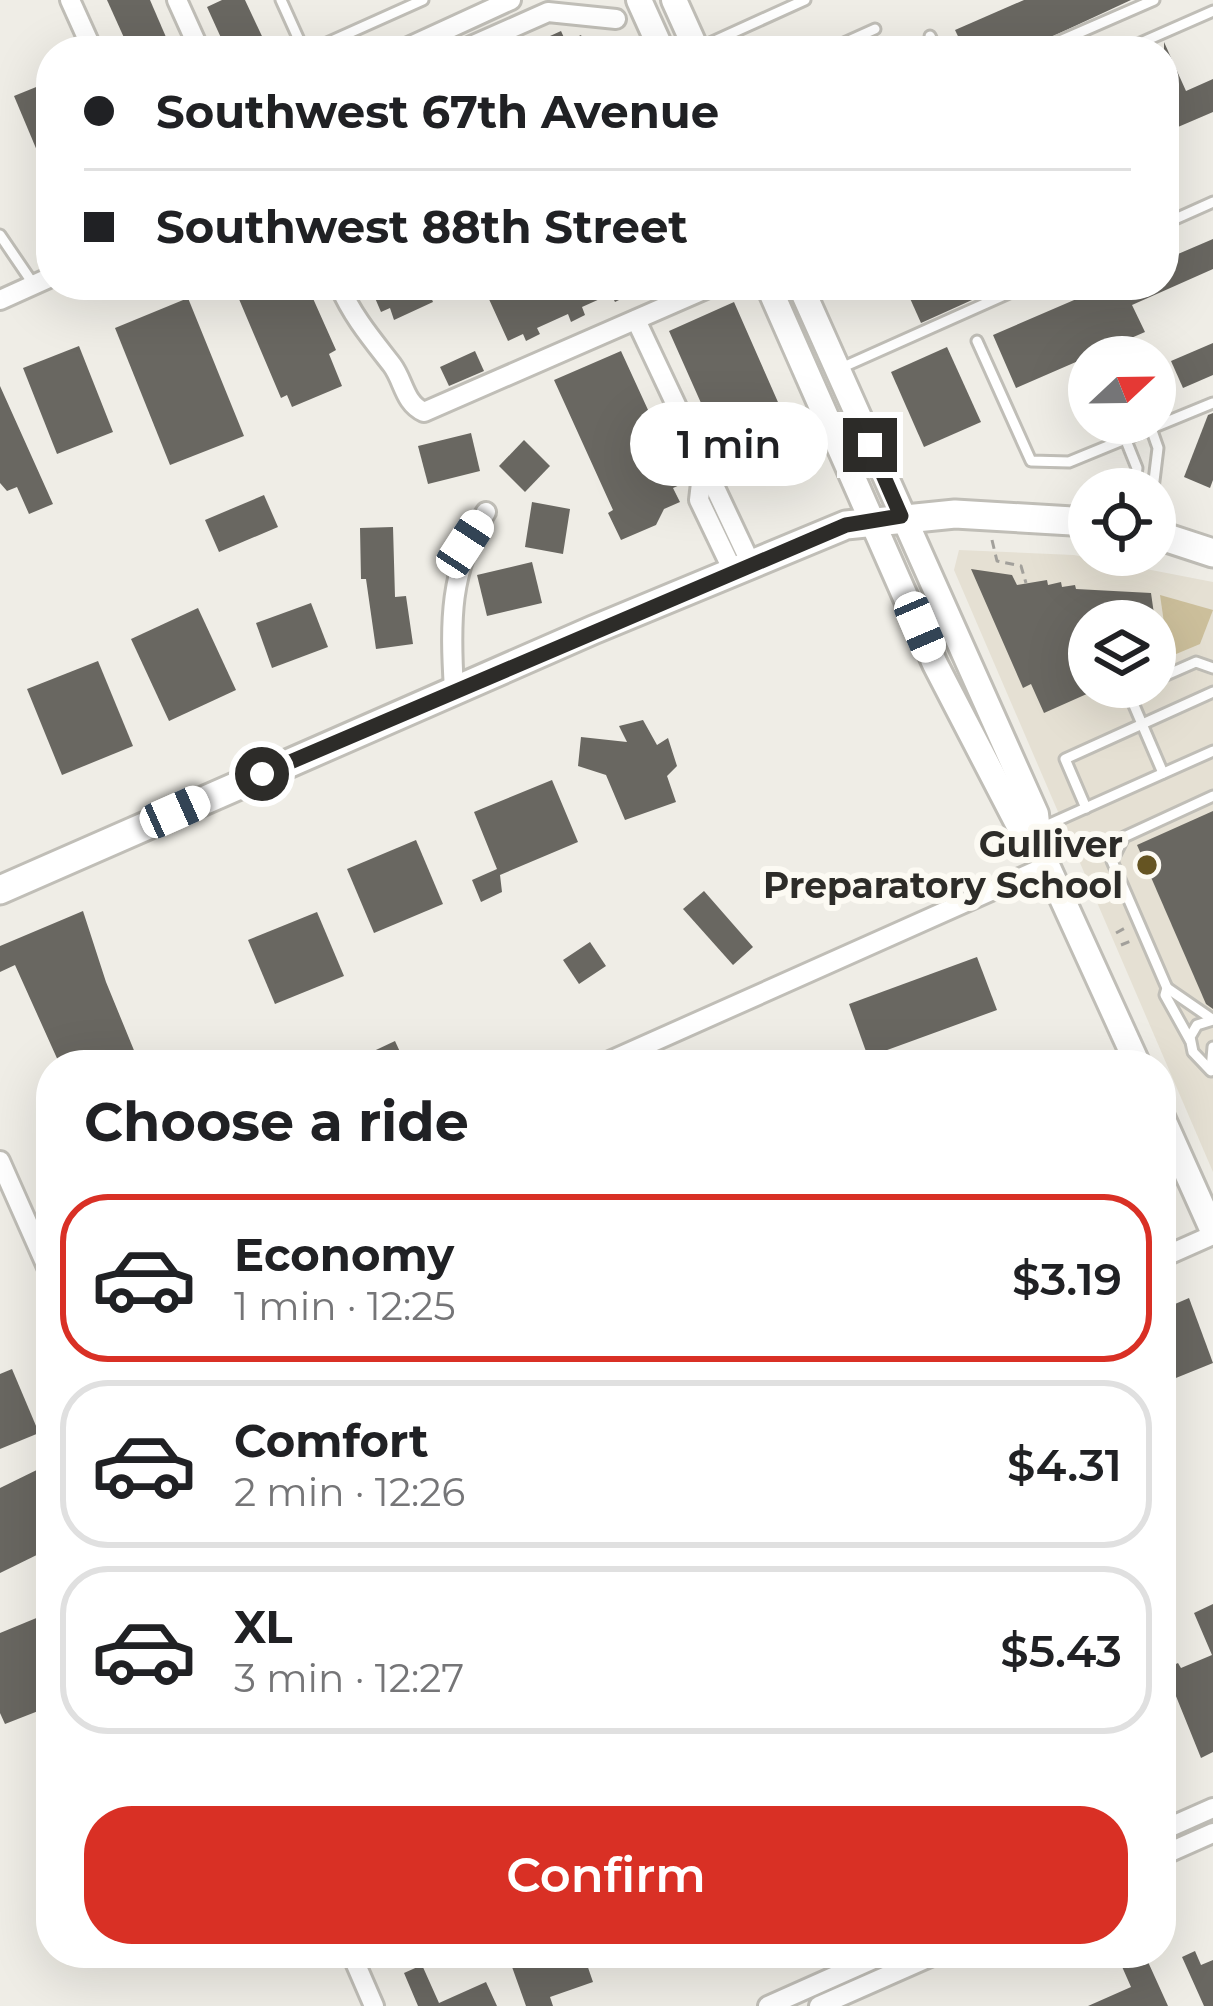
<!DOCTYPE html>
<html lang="en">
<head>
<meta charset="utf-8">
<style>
	:root { --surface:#fff; --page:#f2f2f2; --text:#202124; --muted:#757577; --line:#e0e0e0; --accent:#d93025 }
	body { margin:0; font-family:Montserrat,sans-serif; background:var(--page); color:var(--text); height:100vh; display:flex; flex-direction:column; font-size:45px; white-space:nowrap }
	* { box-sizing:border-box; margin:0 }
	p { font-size:39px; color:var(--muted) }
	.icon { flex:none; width:66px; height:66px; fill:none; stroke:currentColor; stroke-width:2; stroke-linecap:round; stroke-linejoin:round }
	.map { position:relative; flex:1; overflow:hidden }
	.sheet { position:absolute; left:36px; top:1050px; width:1140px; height:918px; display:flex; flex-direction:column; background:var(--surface); border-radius:48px; box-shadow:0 12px 48px #0002 }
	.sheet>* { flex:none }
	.banner { position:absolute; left:36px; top:36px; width:1143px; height:264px; border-radius:48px; box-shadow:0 12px 48px #0002; display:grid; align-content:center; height:264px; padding:0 48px; background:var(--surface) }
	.needle { width:78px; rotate:68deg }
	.tools { position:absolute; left:1068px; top:336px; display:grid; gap:24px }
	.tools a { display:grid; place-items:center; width:108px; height:108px; border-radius:50%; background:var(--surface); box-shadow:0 12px 48px #0002; font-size:60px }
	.end { position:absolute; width:54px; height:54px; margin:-27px; border:15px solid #2d2c29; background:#fff; box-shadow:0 0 0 6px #fff }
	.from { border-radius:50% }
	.bubble { position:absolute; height:84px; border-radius:42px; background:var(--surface); box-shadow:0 12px 48px #0002; font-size:39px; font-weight:600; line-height:84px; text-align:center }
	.car { position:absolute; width:36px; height:72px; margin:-36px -18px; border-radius:15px; box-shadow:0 0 9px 3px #0007; background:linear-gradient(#fff 24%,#345 0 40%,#fff 0 76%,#345 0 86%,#fff 0) }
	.banner b { display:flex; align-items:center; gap:42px; height:114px; font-size:45px }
	.banner b+b { border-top:3px solid var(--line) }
	.banner i { width:30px; height:30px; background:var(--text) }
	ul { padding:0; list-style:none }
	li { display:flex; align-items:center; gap:36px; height:168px; margin:0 24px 18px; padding:0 24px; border:6px solid var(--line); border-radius:48px }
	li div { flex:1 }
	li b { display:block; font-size:45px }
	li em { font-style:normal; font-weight:600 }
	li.selected { border-color:var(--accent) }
	li>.icon { width:108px; height:108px; stroke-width:1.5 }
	h2 { padding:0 48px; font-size:54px; line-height:144px }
	.button { display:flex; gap:24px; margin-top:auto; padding:24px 48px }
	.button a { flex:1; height:138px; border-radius:48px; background:var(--accent); color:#fff; font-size:48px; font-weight:600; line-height:138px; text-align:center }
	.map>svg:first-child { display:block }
</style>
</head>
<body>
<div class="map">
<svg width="1213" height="2006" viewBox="0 0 1213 2006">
	<rect width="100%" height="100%" fill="#efede6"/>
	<path fill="#e5e0d3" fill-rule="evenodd" d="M 959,550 L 1074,555 L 1213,582 L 1213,1172 L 954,570 ZM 1089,621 L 1155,621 L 1155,687 L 1089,687 Z"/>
	<polygon fill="#ccbf9b" points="1160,595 1213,610 1200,644 1169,657"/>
	<g fill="#696761">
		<polygon points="107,0 150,0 172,51 130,51"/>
		<polygon points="222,0 245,0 269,51 227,51 207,7"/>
		<polygon points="1024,0 1131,0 1021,51 965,51 955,30"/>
		<polygon points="561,31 566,42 581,35 588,51 517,51"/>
		<polygon points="1164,42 1186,91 1213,79 1213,112 1164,133"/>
		<polygon points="51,81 51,184 14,96"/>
		<polygon points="1213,239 1213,269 1132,305 1145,332 1016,388 993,335 1109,285 1164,285 1164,260"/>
		<polygon points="233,285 307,285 336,350 329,354 342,386 292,407 287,395 281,398"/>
		<polygon points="383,285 426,285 433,302 394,320 390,308 381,312 372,291"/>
		<polygon points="514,285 631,285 626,288 629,295 615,302 611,294 582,307 585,315 571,322 568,314 537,328 540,334 526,341 523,334 508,341 488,297"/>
		<polygon points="904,285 990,285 992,291 921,323"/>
		<polygon points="188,298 244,436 170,465 115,328"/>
		<polygon points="734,302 792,434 797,432 809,459 770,476 764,463 739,474 734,463 729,466 669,331"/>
		<polygon points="1213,343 1213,375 1183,388 1171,361"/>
		<polygon points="79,346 113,432 57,454 23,368"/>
		<polygon points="947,347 981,422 924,447 891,372"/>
		<polygon points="475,351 484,371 449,386 440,367"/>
		<polygon points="621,351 682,484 673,488 680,502 664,509 656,525 621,540 608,513 613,510 554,380"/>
		<polygon points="0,386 53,504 29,514 17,487 7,491 0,483"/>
		<polygon points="1213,413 1213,480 1210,488 1184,477 1208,415"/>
		<polygon points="471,433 480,471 428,484 418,446"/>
		<polygon points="524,440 550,466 525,492 499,466"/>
		<polygon points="264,495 278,527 219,552 205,520"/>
		<polygon points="532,502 570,509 563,554 525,547"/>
		<polygon points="393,527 395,597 406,596 413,644 376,649 366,579 361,579 360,528"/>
		<polygon points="532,562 542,603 487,616 477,575"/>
		<polygon points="971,569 1012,575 1017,585 1047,580 1048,585 1061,582 1062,587 1075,585 1076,589 1151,593 1155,621 1089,621 1089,693 1044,713 1031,684 1023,688"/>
		<polygon points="311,603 328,647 272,668 256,623"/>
		<polygon points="198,608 236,690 169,721 131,639"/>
		<polygon points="98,661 133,746 62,775 27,689"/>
		<polygon points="643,720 657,745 668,738 677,766 667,776 676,802 625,820 606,775 578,766 581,737 627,742 619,726"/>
		<polygon points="552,780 578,842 500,875 502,892 481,902 472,880 497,869 474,812"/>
		<polygon points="1213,811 1213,1009 1206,1004 1137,845"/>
		<polygon points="416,840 443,904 374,933 347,869"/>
		<polygon points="704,891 753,947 733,965 683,909"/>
		<polygon points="83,911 106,982 140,1065 60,1065 15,965 0,972 0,946"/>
		<polygon points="317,912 344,976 275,1004 248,940"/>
		<polygon points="590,942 606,966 579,984 563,960"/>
		<polygon points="977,957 997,1010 868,1057 849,1004"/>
		<polygon points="395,1041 406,1065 344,1065"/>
		<polygon points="1189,1298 1213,1363 1161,1384 1161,1310"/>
		<polygon points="12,1369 39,1433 0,1449 0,1374"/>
		<polygon points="51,1463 51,1548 0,1573 0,1488"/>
		<polygon points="1213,1604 1213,1752 1201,1758 1165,1669 1178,1663 1181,1668 1212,1655 1194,1613"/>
		<polygon points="51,1612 51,1706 5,1724 0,1713 0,1633"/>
		<polygon points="1195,1951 1201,1965 1213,1960 1213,2006 1204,2006 1182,1957"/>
		<polygon points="507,1953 583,1953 593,1982 550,1997 553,2006 526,2006"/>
		<polygon points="1116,1953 1144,1953 1168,2006 1088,2006 1131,1987"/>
		<polygon points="422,1965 439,2003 486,1982 497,2006 418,2006 404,1973"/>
	</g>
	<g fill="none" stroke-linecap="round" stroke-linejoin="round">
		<g stroke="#c0beb7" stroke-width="15">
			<g id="service">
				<polyline points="281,0 304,51"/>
				<polyline points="930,36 937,51"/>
				<polyline points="701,47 805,0"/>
				<polyline points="309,51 423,0"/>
				<polyline points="826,51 875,29"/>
				<polyline points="1037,51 1154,0"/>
				<polyline points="1122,51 1213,11"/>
				<polyline points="1164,224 1213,202"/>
				<polyline points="0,235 34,285"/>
				<polyline points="977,341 1031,461 1069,462 1213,403"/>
				<polyline points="841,368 1027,285"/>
				<polyline points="1151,428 1158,448 1153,489"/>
				<polyline points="1125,438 1137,468 1134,489"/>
				<polyline points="1155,680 1196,662 1213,668"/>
				<polyline points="1138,687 1133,703 1163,773"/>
				<polyline points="1086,808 1065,759 1213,692"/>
				<polyline points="1043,827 1213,751"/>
				<polyline points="1167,988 1212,1019"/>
				<polyline points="1190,1040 1165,995 1167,988 1112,861 1124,837 1213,796"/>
				<polyline points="1211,1070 1213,1047"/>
				<polyline points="1211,1071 1193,1052 1190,1037 1197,1025 1213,1020"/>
			</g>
		</g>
		<g stroke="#c0beb7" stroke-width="24">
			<g id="minor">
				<polyline points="70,0 93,51"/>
				<polyline points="177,0 200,51"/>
				<polyline points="400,51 511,0"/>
				<polyline points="460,51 548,12 616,19"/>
				<path d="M 339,285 C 353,317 371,338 392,365 C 404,381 404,403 424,412 L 715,285"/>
				<polyline points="0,300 51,277"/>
				<polyline points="636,320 751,564"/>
				<polyline points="703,466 699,500 733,571"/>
				<path d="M 454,690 C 450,623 449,569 486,512"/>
				<polyline points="601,1065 1047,866"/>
				<polyline points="0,1161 51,1276"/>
				<polyline points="1161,1258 1213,1235"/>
				<polyline points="1161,1831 1213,1808"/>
				<polyline points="1161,1856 1213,1833"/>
				<polyline points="351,1953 374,2006"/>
				<polyline points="768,2006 887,1953"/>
				<polyline points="819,2006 939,1953"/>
			</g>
		</g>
		<g stroke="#c0beb7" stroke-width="30">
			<g id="tertiary">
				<polyline points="639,0 662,51"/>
				<polyline points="674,0 697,51"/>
				<polyline points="768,285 935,664 1019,826 1039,848"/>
				<polyline points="800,285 1036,814 1040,850 1138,1065"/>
				<polyline points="1161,1115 1213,1231"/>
			</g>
		</g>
		<g stroke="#c0beb7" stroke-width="33">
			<g id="secondary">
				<polyline points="1155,534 1213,553"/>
				<polyline points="0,890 593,630 846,525 955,514 1089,522"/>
			</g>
		</g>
		<g stroke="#a2a09b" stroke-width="3" stroke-dasharray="9 6" stroke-linecap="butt">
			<polyline points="992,540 997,561 1021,566 1026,583"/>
			<polyline points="1116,933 1127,927"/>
			<polyline points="1121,945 1133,940"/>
		</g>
		<use href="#service" stroke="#fff" stroke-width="9"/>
		<use href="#minor" stroke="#fff" stroke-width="18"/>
		<use href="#tertiary" stroke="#fff" stroke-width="24"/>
		<use href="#secondary" stroke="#fff" stroke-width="27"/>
	</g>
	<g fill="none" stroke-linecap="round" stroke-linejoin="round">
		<polyline stroke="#2d2c29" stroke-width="15" points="262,774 846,525 901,516 870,445"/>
	</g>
	<circle fill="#655422" stroke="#fcfaf3" stroke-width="4.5" cx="1147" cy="865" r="12"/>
	<g text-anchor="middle" stroke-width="12" stroke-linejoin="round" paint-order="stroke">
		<g font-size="36" font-weight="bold" fill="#2d2c29" stroke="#fcfaf3" text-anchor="end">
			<text x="1123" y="857">Gulliver<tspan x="1123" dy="41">Preparatory School</tspan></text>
		</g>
	</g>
</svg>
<div class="tools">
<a><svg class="needle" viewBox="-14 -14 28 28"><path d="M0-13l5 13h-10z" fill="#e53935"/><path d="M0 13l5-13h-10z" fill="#757577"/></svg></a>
<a><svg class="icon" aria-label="locate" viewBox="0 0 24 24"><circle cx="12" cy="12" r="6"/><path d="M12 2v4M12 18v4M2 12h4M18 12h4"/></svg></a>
<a><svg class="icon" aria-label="layers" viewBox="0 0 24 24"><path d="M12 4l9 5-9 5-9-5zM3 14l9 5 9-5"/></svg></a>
</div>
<i class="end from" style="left:262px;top:774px"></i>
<i class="end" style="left:870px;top:445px"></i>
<div class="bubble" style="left:630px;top:402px;width:198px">1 min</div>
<i class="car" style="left:465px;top:544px;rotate:33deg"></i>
<i class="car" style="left:920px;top:627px;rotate:157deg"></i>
<i class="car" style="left:175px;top:812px;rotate:66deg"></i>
<div class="banner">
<b><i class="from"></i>Southwest 67th Avenue</b>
<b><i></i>Southwest 88th Street</b>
</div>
<section class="sheet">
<h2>Choose a ride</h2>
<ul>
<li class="selected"><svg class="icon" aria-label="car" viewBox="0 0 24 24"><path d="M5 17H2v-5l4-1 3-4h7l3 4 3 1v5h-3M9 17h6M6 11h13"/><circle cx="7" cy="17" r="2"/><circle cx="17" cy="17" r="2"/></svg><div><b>Economy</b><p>1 min · 12:25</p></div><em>$3.19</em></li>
<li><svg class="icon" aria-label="car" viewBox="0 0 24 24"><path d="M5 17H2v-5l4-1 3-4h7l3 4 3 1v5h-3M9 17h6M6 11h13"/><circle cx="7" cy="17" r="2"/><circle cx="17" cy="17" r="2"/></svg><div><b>Comfort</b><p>2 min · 12:26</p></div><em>$4.31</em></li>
<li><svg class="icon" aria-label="car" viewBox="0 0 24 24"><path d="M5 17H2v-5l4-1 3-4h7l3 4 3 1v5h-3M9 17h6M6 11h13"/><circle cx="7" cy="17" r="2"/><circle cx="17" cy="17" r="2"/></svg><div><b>XL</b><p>3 min · 12:27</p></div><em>$5.43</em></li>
</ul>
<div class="button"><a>Confirm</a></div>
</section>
</div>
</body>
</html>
